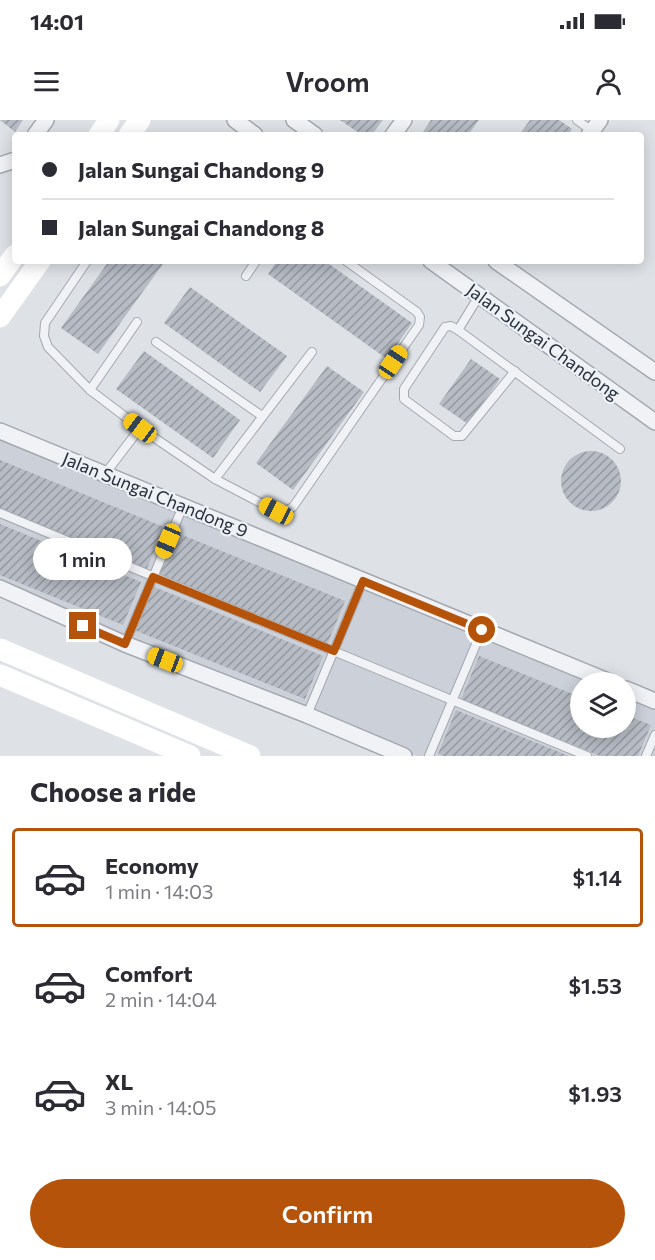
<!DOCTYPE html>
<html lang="en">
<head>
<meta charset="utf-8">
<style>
	:root { --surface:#fff; --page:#f2f2f3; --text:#2b2b33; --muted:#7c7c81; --line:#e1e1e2; --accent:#b45309 }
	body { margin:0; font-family:Commissioner,sans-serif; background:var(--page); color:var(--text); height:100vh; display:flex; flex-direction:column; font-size:22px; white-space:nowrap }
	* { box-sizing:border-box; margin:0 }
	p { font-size:20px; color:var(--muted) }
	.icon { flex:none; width:33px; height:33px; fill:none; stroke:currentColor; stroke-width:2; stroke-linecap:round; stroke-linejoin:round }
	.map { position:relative; height:636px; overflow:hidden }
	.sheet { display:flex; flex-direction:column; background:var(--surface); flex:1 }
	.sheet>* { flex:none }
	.banner { position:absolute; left:12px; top:12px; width:632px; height:132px; border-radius:6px; box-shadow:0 3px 15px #0003; display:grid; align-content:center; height:132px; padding:0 30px; background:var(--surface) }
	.tools { position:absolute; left:570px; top:552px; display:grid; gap:12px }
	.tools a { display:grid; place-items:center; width:66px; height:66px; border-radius:50%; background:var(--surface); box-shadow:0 3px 15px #0003; font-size:30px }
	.end { position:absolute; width:27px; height:27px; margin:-14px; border:8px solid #b45309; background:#fff; box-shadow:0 0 0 3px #fff }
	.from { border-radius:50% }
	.bubble { position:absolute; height:42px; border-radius:21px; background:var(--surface); box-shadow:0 3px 15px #0003; font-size:20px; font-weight:600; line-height:42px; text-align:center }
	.car { position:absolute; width:18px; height:36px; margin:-18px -9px; border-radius:8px; box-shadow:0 0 4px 2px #0007; background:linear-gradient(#f5c518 24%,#345 0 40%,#f5c518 0 76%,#345 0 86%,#f5c518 0) }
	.banner b { display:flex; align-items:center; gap:21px; height:57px; font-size:22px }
	.banner b+b { border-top:2px solid var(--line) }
	.banner i { width:15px; height:15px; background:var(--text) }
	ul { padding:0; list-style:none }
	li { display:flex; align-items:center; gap:18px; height:99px; margin:0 12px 9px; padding:0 18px; border:3px solid transparent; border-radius:6px }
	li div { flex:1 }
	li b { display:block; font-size:22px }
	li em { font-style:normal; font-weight:600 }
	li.selected { border-color:var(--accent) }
	li>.icon { width:54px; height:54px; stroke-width:1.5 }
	h2 { padding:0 30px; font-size:27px; line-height:72px }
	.cta { display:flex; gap:12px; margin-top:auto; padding:12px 30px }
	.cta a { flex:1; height:69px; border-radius:36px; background:var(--accent); color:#fff; font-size:24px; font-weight:600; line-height:69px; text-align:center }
	.status { display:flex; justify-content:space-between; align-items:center; height:42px; padding:0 30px; background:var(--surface); direction:ltr }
	.status svg { height:16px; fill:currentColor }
	header { display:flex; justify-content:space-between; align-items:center; height:78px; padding:0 30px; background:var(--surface); font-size:27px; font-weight:600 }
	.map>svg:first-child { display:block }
</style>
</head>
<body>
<div class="status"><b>14:01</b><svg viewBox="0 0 49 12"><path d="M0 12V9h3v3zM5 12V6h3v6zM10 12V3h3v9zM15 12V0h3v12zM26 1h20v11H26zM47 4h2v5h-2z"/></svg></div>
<header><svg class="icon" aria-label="menu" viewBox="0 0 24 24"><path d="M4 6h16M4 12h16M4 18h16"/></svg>Vroom<svg class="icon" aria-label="person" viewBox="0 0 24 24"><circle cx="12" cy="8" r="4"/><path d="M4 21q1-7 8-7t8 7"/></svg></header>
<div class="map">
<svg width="655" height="636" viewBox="0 0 655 636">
	<defs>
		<pattern id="building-hatch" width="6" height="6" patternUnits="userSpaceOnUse" patternTransform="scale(1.5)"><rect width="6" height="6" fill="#b6bbc4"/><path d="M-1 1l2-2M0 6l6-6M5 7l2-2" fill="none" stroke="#9498a0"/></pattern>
	</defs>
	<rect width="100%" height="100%" fill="#dee2e7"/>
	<polygon fill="#ccd1d9" points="0,316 597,562 580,562 580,608 626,608 626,574 655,587 655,636 417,636 123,517 0,462"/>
	<g fill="url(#building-hatch)">
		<polygon points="0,0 23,0 15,12"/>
		<polygon points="340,0 383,0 373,13 359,13"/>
		<polygon points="431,0 479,0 468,15 421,15"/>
		<polygon points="530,0 559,0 572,9 568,15 519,15"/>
		<polygon points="109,141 165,141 98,234 61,208"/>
		<polygon points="277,141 325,141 412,203 387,239 268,154"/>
		<polygon points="190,167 287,236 260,272 164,203"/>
		<polygon points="144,231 240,300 213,338 116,269"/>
		<polygon points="471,239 500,259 468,304 439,284"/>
		<polygon points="327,246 364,272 293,370 256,343"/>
		<circle cx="591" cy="361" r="30"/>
		<polygon points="0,340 164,407 146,451 0,392"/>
		<polygon points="0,404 141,462 123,505 0,455"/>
		<polygon points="175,412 345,481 327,525 157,456"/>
		<polygon points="152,466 323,536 305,579 134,510"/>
		<polygon points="479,536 580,577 580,608 626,608 626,595 651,605 638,636 600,636 461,579"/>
		<polygon points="456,590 505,610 569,636 444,636 438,634"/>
	</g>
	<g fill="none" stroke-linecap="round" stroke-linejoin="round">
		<g stroke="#a4a9b1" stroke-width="10">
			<g id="lane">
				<polyline points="577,0 592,11"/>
				<polyline points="87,141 45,203 44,216 48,227 90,270 140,308 215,359 276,391 285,391 293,387 419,205 420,197 417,192 346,141"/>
				<polyline points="246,156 256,141"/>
				<polyline points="479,176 458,210 451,206 445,207 404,269 404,279 454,316 462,316 515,251"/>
				<polyline points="458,210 620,329"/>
				<polyline points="156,222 262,296"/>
				<polyline points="90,270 137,202"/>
				<polyline points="105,354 140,308"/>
				<polyline points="215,359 312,232"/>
				<polyline points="0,393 587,636"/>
				<polyline points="125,524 183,386"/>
				<polyline points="307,595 363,461"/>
				<polyline points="429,636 482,510"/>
				<polyline points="646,636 655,615"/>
			</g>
		</g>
		<g stroke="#a4a9b1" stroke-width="18">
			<g id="street">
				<polyline points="235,0 255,15"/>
				<polyline points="294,0 315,15"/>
				<polyline points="35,15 46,0"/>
				<polyline points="393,15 404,0"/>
				<polyline points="589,15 600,0"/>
				<polyline points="0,45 15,40"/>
				<polyline points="431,141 655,302"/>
				<polyline points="496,141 655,252"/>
				<polyline points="0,311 610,562"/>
				<polyline points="0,468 125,524 307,595 404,636"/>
				<polyline points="626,569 655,581"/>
			</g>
		</g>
		<use href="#lane" stroke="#f1f2f6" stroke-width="8"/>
		<use href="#street" stroke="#f1f2f6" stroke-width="15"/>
		<g stroke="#fff" stroke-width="21">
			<polyline points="99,15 109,0"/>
			<polyline points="129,15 140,0"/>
			<polyline points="0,156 15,135"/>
			<polyline points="0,197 40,141"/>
			<polyline points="0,529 250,636"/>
			<polyline points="0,555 190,636"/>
		</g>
	</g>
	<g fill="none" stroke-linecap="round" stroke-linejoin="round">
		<polyline stroke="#b45309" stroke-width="8" points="83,506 125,524 153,457 334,531 363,461 482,510"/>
	</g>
	<g text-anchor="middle" stroke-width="4.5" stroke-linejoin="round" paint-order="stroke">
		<g font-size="18" fill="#28303d" stroke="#edf1f5">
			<text transform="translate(543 222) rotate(36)" y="6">Jalan Sungai Chandong</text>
			<text transform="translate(155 375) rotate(22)" y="6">Jalan Sungai Chandong 9</text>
		</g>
	</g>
</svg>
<div class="tools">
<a><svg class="icon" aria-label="layers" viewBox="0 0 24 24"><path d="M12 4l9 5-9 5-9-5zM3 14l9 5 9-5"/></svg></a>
</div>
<i class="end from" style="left:482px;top:510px"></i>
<i class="end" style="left:83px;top:506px"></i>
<div class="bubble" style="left:33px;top:418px;width:99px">1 min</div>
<i class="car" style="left:393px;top:242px;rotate:34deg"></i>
<i class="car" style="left:140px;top:308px;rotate:307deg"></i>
<i class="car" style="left:276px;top:391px;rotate:298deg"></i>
<i class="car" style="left:168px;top:421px;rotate:203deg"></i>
<i class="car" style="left:165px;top:540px;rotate:291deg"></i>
<div class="banner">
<b><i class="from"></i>Jalan Sungai Chandong 9</b>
<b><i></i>Jalan Sungai Chandong 8</b>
</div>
</div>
<section class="sheet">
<h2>Choose a ride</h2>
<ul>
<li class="selected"><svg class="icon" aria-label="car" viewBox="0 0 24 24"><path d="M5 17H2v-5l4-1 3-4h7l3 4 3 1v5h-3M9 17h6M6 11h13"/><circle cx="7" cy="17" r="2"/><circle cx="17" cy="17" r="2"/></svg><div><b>Economy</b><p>1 min · 14:03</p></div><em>$1.14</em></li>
<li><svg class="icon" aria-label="car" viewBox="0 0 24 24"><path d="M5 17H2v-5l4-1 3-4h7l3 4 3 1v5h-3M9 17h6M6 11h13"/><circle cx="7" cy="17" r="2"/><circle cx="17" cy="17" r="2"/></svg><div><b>Comfort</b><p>2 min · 14:04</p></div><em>$1.53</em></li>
<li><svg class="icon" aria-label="car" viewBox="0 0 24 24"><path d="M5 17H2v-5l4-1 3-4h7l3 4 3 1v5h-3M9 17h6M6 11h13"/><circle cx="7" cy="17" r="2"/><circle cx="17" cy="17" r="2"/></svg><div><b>XL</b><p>3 min · 14:05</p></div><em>$1.93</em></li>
</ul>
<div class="cta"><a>Confirm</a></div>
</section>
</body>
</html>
